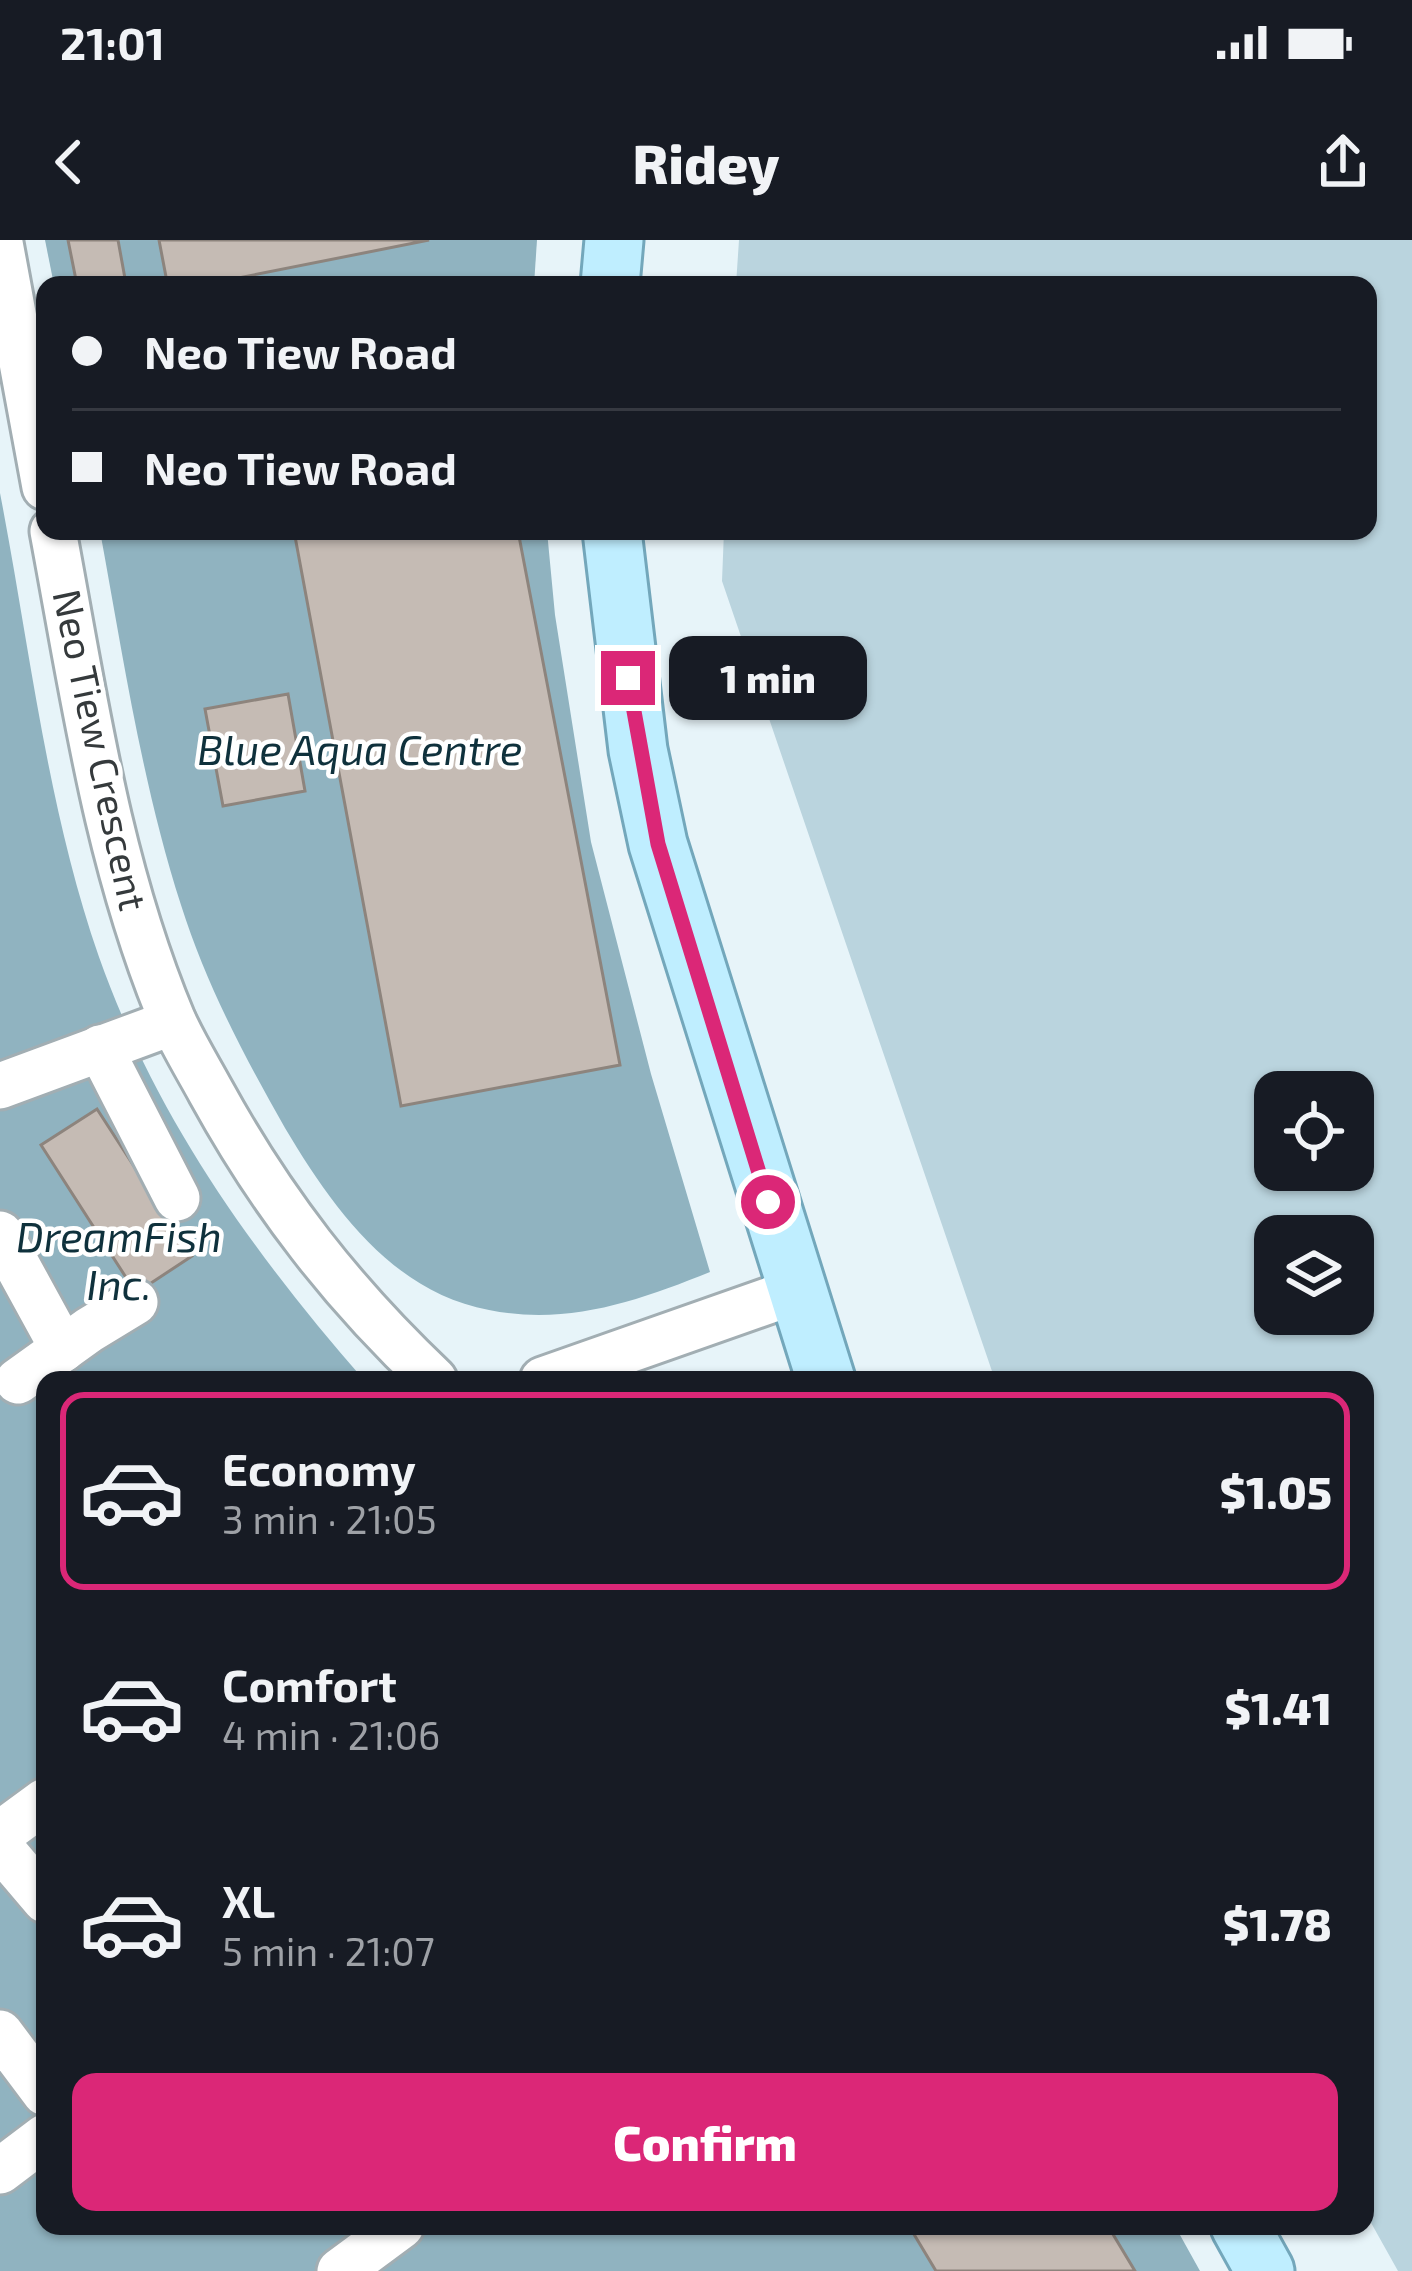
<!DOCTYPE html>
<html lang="en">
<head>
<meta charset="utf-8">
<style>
	:root { --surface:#171b24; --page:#20242c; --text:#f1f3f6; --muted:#9ea1a6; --line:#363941; --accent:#db2777 }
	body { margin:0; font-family:"Exo 2",sans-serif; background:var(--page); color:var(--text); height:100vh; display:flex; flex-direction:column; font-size:45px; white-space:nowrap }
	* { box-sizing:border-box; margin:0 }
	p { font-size:39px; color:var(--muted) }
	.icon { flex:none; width:66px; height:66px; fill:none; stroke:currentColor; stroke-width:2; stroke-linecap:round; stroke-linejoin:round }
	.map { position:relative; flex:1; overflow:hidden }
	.drawer { position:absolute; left:36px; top:1131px; width:1338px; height:864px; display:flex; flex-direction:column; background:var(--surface); border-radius:24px; box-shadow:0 3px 9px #0004 }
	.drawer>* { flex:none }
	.banner { position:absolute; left:36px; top:36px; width:1341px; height:264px; border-radius:24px; box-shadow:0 3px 9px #0004; display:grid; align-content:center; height:264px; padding:0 36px; background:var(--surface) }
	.fabs { position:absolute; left:1254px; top:831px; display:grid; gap:24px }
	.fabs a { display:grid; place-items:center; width:120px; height:120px; border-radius:24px; background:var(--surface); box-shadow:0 3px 9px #0004; font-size:60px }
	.end { position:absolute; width:54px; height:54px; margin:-27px; border:15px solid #db2777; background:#fff; box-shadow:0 0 0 6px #fff }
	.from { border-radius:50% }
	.bubble { position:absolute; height:84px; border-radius:24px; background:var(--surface); box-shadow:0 3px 9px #0004; font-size:39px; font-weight:800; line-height:84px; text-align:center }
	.banner b { display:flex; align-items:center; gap:42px; height:114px; font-size:45px }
	.banner b+b { border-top:3px solid var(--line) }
	.banner i { width:30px; height:30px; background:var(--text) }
	ul { padding:21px 0 0; list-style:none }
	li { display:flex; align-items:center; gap:36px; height:198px; margin:0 24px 18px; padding:0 12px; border:6px solid transparent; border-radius:24px }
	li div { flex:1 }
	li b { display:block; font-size:45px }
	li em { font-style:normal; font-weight:800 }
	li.selected { border-color:var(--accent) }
	li>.icon { width:108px; height:108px; stroke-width:1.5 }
	.action { display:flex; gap:24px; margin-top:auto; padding:24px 36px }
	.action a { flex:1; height:138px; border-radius:24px; background:var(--accent); color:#fff; font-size:48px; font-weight:800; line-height:138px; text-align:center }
	.status { display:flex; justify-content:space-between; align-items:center; height:84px; padding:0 60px; background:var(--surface); direction:ltr }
	.status svg { height:33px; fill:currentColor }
	header { display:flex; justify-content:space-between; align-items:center; height:156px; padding:0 36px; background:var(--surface); font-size:54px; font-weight:800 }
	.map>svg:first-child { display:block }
</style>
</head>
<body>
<div class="status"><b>21:01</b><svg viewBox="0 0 49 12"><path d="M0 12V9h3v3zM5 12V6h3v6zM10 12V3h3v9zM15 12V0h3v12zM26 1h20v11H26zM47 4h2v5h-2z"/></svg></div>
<header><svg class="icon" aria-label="back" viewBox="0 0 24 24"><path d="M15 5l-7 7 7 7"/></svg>Ridey<svg class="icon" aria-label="share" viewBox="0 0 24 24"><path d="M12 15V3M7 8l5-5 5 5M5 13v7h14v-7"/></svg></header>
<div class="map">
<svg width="1412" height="2031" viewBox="0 0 1412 2031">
	<rect width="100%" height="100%" fill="#e7f4f9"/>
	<path fill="#bad4de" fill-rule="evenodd" d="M 739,0 L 1412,0 L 1412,2031 L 1398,2031 L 1365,1972 L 1365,1140 L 995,1140 L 722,341 L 724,291 L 1368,291 L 1368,45 L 736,45 ZM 1275,852 L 1353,852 L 1353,930 L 1275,930 ZM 1275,996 L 1353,996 L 1353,1074 L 1275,1074 Z"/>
	<g fill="#90b3c0">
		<polygon points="45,0 537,0 534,45 54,45"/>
		<path d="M 0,253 C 30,408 47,568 99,717 C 156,878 253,1013 364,1140 L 45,1140 L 45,1986 L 1175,1986 L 1200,2031 L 0,2031 Z"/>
		<path d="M 100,291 L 547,291 L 555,375 L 591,602 L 651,834 L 710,1032 C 638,1061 567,1086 489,1070 C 392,1052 332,967 285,888 C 244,816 206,744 181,665 C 142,544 123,416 100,291 Z"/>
	</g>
	<g fill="#c5bbb4" stroke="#8d847d" stroke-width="3">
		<polygon points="68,0 118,0 126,44 77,45"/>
		<polygon points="159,0 429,0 203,45 184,45 183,39 167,42"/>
		<polygon points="294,291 518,291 620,825 401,866"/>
		<polygon points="288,454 305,551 223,566 205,469"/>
		<polygon points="97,869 192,1016 136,1053 41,905"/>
		<polygon points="909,1986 1108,1986 1135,2031 936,2031"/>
	</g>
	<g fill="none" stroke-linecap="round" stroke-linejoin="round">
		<g stroke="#a2aeb3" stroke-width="51">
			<g id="minor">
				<polyline points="0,3 45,247"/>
				<path d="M 53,291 C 84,456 107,624 172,779 C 183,804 198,828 211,852 C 272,963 342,1053 434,1140"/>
				<polyline points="100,808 177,958"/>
				<polyline points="0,846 173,782"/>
				<polyline points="0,994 63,1109"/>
				<polyline points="543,1140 796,1051"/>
				<polyline points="18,1141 89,1090 135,1062"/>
				<polyline points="0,1594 45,1561"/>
				<polyline points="0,1607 45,1660"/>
				<polyline points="0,1793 45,1853"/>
				<polyline points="0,1931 45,1897"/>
				<polyline points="340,2031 401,1986"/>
			</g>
		</g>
		<g stroke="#73a7bb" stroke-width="63">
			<g id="major">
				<polyline points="610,45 614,0"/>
				<polyline points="612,291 638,510 658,604 826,1140"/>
				<polyline points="1240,1986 1265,2031"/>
			</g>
		</g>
		<use href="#minor" stroke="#fff" stroke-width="45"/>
		<use href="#major" stroke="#bfeeff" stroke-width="57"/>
	</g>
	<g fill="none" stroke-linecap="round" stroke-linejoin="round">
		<polyline stroke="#db2777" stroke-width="15" points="628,438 658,604 768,962"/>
	</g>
	<g text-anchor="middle" stroke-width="9" stroke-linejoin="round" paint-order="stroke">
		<g font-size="39" fill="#353a3c" stroke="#fff">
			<text transform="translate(100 510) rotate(78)" y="14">Neo Tiew Crescent</text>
		</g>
		<g font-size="42" font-style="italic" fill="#0f313c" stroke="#fff">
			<text x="360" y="525">Blue Aqua Centre</text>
			<text x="119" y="1012">DreamFish<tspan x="119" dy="48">Inc.</tspan></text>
		</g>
	</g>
</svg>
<div class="fabs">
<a><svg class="icon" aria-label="locate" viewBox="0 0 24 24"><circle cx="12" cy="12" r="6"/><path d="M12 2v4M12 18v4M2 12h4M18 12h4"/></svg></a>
<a><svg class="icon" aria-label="layers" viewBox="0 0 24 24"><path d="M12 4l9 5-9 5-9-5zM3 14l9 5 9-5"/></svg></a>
</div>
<i class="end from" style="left:768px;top:962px"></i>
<i class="end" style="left:628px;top:438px"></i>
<div class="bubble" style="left:669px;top:396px;width:198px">1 min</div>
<div class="banner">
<b><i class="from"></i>Neo Tiew Road</b>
<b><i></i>Neo Tiew Road</b>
</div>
<section class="drawer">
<ul>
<li class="selected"><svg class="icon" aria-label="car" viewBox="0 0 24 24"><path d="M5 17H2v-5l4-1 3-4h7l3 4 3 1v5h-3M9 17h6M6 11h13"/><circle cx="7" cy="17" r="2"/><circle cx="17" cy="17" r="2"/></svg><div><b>Economy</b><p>3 min · 21:05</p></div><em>$1.05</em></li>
<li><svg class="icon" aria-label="car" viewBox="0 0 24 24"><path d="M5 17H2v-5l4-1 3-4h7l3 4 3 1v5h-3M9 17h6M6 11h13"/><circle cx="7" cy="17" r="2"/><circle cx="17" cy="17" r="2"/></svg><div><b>Comfort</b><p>4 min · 21:06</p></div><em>$1.41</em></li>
<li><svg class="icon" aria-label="car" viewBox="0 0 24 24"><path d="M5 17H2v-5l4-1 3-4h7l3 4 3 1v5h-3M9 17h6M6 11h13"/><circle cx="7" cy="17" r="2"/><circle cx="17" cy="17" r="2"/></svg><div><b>XL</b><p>5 min · 21:07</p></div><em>$1.78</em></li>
</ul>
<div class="action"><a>Confirm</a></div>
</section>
</div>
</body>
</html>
